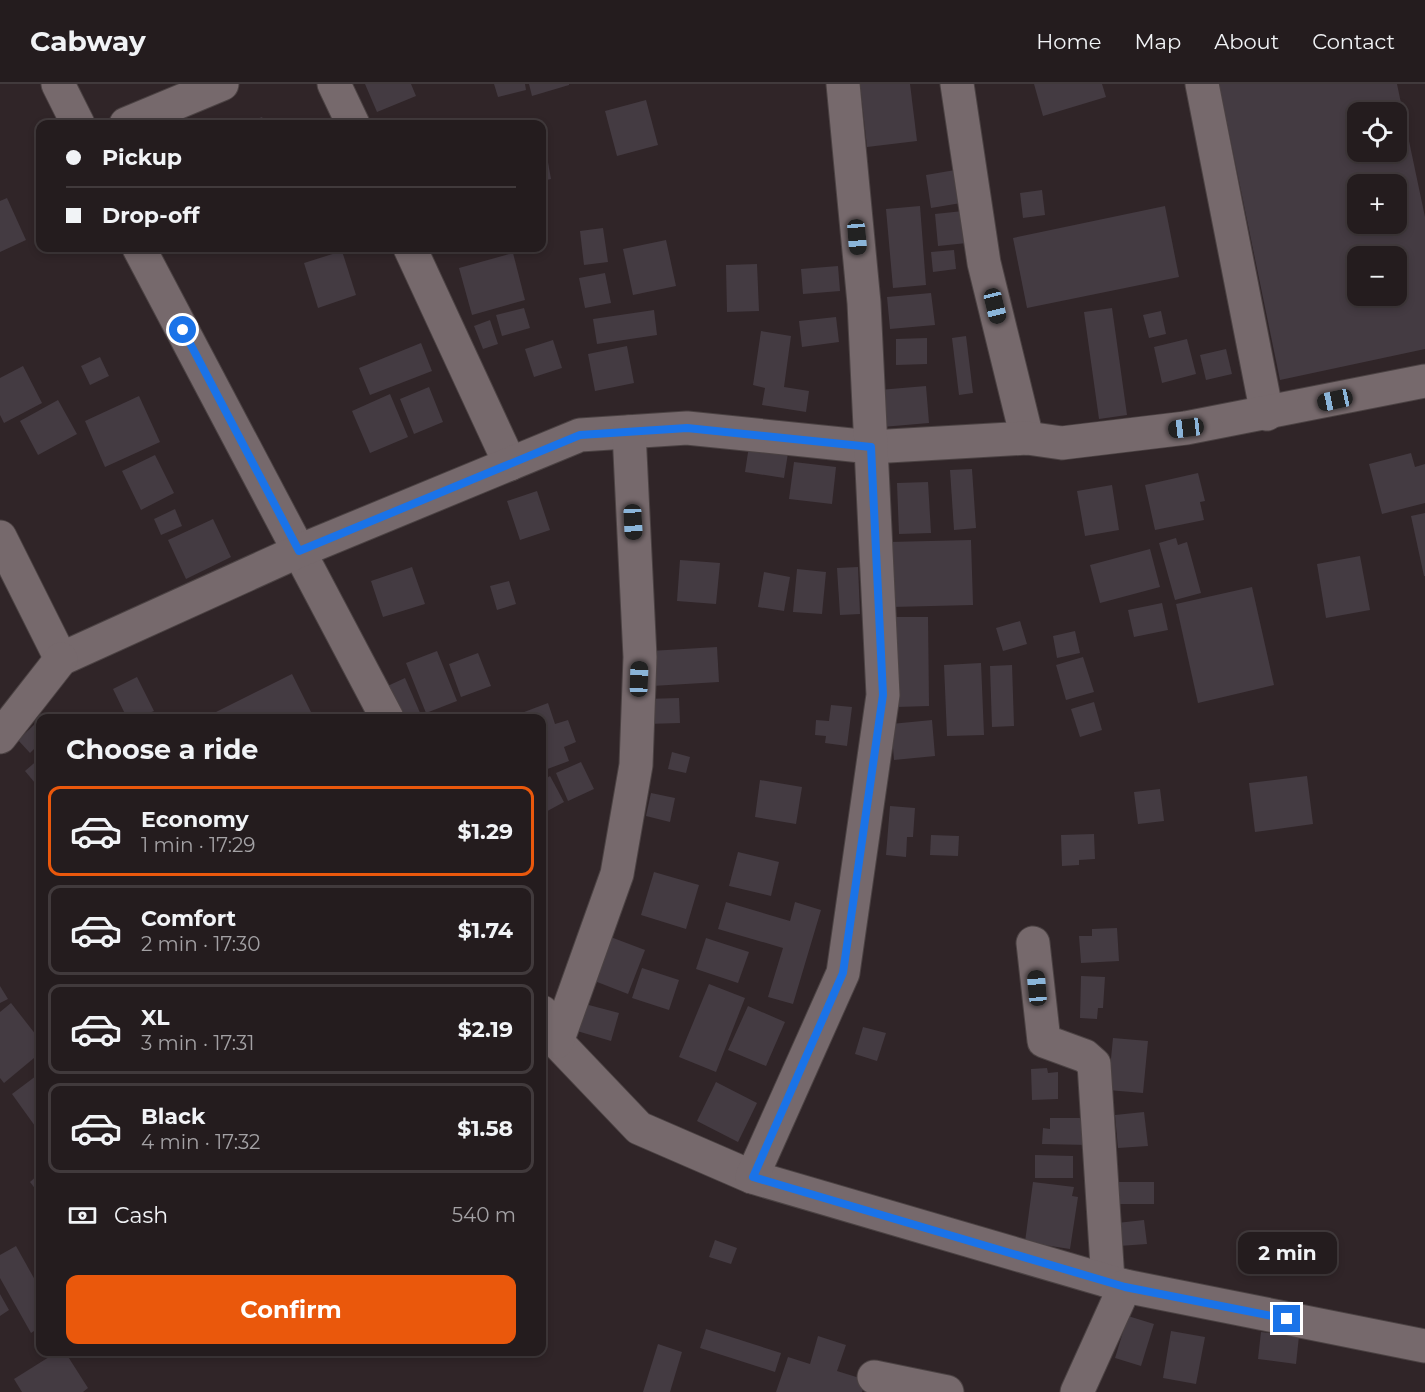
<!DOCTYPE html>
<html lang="en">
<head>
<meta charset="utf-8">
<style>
	:root { --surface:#241c1e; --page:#30292b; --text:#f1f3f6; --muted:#a3a1a4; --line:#413a3c; --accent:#ea580c }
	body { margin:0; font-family:Montserrat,sans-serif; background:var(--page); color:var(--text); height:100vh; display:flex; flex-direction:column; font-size:22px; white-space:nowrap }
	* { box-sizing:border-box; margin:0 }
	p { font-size:20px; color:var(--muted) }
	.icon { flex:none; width:33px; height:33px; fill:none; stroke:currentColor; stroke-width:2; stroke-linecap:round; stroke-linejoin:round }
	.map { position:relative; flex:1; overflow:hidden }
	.panel { position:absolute; left:36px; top:630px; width:510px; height:642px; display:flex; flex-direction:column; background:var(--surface); border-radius:12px; box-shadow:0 3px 9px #0003,0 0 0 2px var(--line) }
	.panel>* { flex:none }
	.hud { position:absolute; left:36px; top:36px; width:510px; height:132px; border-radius:12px; box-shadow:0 3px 9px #0003,0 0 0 2px var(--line); display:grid; align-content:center; height:132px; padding:0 30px; background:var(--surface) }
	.tools { position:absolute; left:1347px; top:18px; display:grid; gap:12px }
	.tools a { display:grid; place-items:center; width:60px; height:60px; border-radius:12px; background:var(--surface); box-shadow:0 3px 9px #0003,0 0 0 2px var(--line); font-size:30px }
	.end { position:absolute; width:27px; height:27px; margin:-14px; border:8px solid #1a73e8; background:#fff; box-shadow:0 0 0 3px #fff }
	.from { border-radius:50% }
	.bubble { position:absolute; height:42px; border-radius:12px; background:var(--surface); box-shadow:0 3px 9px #0003,0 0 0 2px var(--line); font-size:20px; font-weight:700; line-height:42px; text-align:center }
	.car { position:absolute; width:18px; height:36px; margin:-18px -9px; border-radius:8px; box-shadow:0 0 4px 2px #0007; background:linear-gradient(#222 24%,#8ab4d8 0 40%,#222 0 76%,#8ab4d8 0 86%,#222 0) }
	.hud b { display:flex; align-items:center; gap:21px; height:57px; font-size:22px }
	.hud b+b { border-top:2px solid var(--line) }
	.hud i { width:15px; height:15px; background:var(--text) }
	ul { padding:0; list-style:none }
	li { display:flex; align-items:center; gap:18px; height:90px; margin:0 12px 9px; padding:0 18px; border:3px solid var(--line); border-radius:12px }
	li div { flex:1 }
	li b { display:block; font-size:22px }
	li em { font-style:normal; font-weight:700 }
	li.on { border-color:var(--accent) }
	li>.icon { width:54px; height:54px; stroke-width:1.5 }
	h2 { padding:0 30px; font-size:27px; line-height:72px }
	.pay { display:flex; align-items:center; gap:15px; height:66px; padding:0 30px; font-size:22px }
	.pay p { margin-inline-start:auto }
	.button { display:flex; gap:12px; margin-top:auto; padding:12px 30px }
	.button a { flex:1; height:69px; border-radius:12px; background:var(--accent); color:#fff; font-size:24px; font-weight:700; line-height:69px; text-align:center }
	header { display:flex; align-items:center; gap:36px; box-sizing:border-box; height:84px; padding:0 30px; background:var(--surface); border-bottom:2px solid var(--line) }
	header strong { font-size:28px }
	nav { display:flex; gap:33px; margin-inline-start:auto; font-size:21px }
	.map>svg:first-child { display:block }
</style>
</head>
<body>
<header>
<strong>Cabway</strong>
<nav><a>Home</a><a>Map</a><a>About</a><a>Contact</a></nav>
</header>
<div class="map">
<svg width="1425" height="1308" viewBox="0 0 1425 1308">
	<rect width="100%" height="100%" fill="#302528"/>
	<g fill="#443b42" fill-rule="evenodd">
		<polygon points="365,0 411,0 416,12 377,28"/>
		<polygon points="494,0 525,0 526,6 498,13"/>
		<polygon points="529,0 569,0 569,1 532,12"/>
		<polygon points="860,0 910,0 917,57 867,63"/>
		<polygon points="1034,0 1102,0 1106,13 1043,32"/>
		<path d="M 1219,0 L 1397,0 L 1425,133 L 1425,265 L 1280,296 ZM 1358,28 L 1396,28 L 1396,68 L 1358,68 ZM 1358,100 L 1396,100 L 1396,140 L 1358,140 ZM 1358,172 L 1396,172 L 1396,212 L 1358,212 Z"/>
		<polygon points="646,16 658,61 617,72 605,27"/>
		<polygon points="262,33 266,40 244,40"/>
		<polygon points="542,45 551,95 542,97"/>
		<polygon points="961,85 967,118 931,124 926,91"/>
		<polygon points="1042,106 1045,131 1023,134 1020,109"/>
		<polygon points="7,114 26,156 0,168 0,117"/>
		<polygon points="920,122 926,201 893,204 886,125"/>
		<polygon points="1165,122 1179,193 1027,224 1013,154"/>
		<polygon points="963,127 967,159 938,162 935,130"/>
		<polygon points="603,144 608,178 584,181 580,147"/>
		<polygon points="666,156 676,202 633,211 623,165"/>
		<polygon points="954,166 956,185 933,188 931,168"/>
		<polygon points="342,167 356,211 318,224 304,179"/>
		<polygon points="513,169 525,216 472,231 459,184"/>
		<polygon points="757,180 759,227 727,228 726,181"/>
		<polygon points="838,182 840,207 803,210 801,185"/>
		<polygon points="605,189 611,219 585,224 579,194"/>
		<polygon points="931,209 935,241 890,245 887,213"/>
		<polygon points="524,224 530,244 502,252 496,231"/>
		<polygon points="1112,224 1127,331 1099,335 1084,228"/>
		<polygon points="654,226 657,251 597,260 593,235"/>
		<polygon points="1161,227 1166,250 1149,254 1143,231"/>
		<polygon points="836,233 839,258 802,263 799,237"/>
		<polygon points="490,236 498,260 483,265 474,242"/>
		<polygon points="761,247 791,252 784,303 809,307 806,328 762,321 765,304 753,301"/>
		<polygon points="966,252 973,309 959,311 952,254"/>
		<polygon points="927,254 927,280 896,281 896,255"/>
		<polygon points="1187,255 1196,290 1162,299 1154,263"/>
		<polygon points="553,256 562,284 534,293 525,265"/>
		<polygon points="421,259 432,287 370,311 359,284"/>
		<polygon points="627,262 634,299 595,307 588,270"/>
		<polygon points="1226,265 1232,290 1206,296 1200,271"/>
		<polygon points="100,273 109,292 90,301 81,282"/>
		<polygon points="23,282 42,319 4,339 0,331 0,294"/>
		<polygon points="926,302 929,339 882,343 879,306"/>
		<polygon points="429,303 443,338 414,350 400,315"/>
		<polygon points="390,310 408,353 370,369 352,327"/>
		<polygon points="139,312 160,358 105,383 85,337"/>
		<polygon points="58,316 77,350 38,371 20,337"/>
		<polygon points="749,362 788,369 784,394 745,388"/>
		<polygon points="1411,369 1415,383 1425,380 1425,419 1382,430 1369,380"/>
		<polygon points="155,371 174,409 141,426 122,387"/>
		<polygon points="794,378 836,383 832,420 789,415"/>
		<polygon points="972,385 976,444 954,446 950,386"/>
		<polygon points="1198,389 1205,417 1200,418 1204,436 1155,446 1145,401"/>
		<polygon points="928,398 931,449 899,450 897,399"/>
		<polygon points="1112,401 1119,446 1085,452 1077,407"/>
		<polygon points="537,407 550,446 520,456 507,417"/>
		<polygon points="175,425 182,442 161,451 154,435"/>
		<polygon points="1425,429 1425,492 1424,492 1411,432"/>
		<polygon points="213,435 231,473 186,495 168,456"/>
		<polygon points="1176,454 1178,461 1187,458 1201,509 1175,516 1159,459"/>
		<polygon points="971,456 973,521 891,523 889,458"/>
		<polygon points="1150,465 1160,503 1100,519 1090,481"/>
		<polygon points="1360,472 1370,526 1326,534 1317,480"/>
		<polygon points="680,476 720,479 716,520 677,517"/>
		<polygon points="412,483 425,520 383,533 371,497"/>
		<polygon points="858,483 860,530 840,531 837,484"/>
		<polygon points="797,485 826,488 822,530 793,528"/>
		<polygon points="764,488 790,493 784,527 758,523"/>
		<polygon points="509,497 516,520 497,526 490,502"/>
		<polygon points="1252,503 1274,601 1198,619 1176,520"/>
		<polygon points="1162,519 1168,546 1134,553 1128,526"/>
		<polygon points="896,533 928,533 929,622 896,623"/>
		<polygon points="1020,537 1027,560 1003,567 996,544"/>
		<polygon points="1075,547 1080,569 1057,574 1053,552"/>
		<polygon points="717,563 719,598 652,602 650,567"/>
		<polygon points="437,567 457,617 426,629 406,579"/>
		<polygon points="478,569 491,602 461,613 449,580"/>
		<polygon points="1083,573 1094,608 1066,616 1056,581"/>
		<polygon points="981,579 984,651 947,652 944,581"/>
		<polygon points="1012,581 1014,642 992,643 990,582"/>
		<polygon points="292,590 314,634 217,634 214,629"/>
		<polygon points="137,593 154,627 138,634 127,634 113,605"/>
		<polygon points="405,594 421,631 412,634 393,634 381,605"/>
		<polygon points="679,614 680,639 646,640 645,615"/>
		<polygon points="1094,618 1102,646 1080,653 1071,625"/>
		<polygon points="548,619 555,640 568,636 576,658 564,663 569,677 542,687 542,634 511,633"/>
		<polygon points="831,621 852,623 847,662 825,659 826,652 815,651 816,636 829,637"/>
		<polygon points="932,636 935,672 894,676 891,640"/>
		<polygon points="36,639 40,644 40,659 30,669 18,656"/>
		<polygon points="672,668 690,673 686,689 668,685"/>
		<polygon points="40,674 40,705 25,687"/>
		<polygon points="581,678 594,705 568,717 556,689"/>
		<polygon points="550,692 564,718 542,730 542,697"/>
		<polygon points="1307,692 1313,740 1255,748 1249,699"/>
		<polygon points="760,696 802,703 796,740 755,733"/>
		<polygon points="1160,705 1164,737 1138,740 1134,708"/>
		<polygon points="651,709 675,714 670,738 646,732"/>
		<polygon points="890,722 915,724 913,753 907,753 906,773 886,771"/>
		<polygon points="1094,750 1095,775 1079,776 1079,781 1062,782 1061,751"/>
		<polygon points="931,751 959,752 958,772 930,771"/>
		<polygon points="738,768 779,778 771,812 729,802"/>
		<polygon points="654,788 699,801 686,845 641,831"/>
		<polygon points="726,818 790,837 795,818 821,826 793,920 768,913 783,864 718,845"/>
		<polygon points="1117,844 1119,877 1081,879 1079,852 1092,852 1092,845"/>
		<polygon points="608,852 645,866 628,910 592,896"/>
		<polygon points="706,854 749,868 738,899 696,885"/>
		<polygon points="642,884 679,896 669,926 632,914"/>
		<polygon points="1081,892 1105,893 1103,924 1098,924 1097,935 1080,934"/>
		<polygon points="709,900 745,914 716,988 679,973"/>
		<polygon points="0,902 8,915 0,919"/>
		<polygon points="11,919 40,956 40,969 4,999 0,994 0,928"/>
		<polygon points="585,920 619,929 611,957 577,947"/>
		<polygon points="748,922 785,938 766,982 728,966"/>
		<polygon points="863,943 886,949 877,977 855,970"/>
		<polygon points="1113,954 1148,957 1143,1009 1108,1006"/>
		<polygon points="1047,984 1048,989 1058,988 1058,1015 1032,1016 1031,985"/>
		<polygon points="40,989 40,1049 12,1010"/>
		<polygon points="716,998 757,1019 738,1058 697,1037"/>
		<polygon points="1144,1028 1148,1062 1118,1064 1115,1031"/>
		<polygon points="1050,1034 1089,1034 1089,1061 1042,1060 1043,1044 1050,1045"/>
		<polygon points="1035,1071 1073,1072 1073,1094 1035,1094"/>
		<polygon points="40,1089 40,1111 30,1098"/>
		<polygon points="1033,1098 1074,1103 1072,1112 1078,1113 1070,1165 1025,1158"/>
		<rect x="1118" y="1098" width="36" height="22"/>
		<polygon points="1144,1136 1147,1160 1119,1162 1117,1139"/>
		<polygon points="715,1156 737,1164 731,1180 709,1173"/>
		<polygon points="16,1162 40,1205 40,1243 31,1249 0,1194 0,1171"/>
		<polygon points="0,1210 9,1226 0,1232"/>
		<polygon points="1128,1232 1154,1240 1141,1282 1115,1274"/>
		<polygon points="706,1245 781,1269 775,1288 700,1264"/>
		<polygon points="1171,1247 1205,1253 1196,1300 1163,1294"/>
		<polygon points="1261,1248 1299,1252 1296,1280 1258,1275"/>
		<polygon points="818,1252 846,1261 837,1287 866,1296 862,1308 776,1308 788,1273 810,1280"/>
		<polygon points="658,1260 682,1268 670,1308 643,1308"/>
		<polygon points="57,1268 65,1268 88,1304 83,1308 22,1308 14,1295"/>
	</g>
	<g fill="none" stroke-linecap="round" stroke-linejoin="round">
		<g stroke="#4b4243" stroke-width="35">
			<g id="minor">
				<polyline points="58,0 78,40"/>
				<polyline points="334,0 353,40"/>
				<polyline points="957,0 984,179 1027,354"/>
				<polyline points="1202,0 1267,330"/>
				<polyline points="126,40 222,0"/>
				<polyline points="139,164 387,634"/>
				<polyline points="410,164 510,380"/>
				<polyline points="0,453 61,575 299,467 580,351 687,344 871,363 1027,354 1062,359 1186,344 1425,297"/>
				<polyline points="0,653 61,575"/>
				<polyline points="1033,859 1044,957 1085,972 1094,980 1108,1197"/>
				<polyline points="542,928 557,958 639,1044 752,1093 1125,1202 1425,1262"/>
				<polyline points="557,958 617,790 636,681 640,573 629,348"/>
				<polyline points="752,1093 843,889 883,611 864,219 843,0"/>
				<polyline points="874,1293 947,1308"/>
				<polyline points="1077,1308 1125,1202"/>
			</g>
		</g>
		<use href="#minor" stroke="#76696c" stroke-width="33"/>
	</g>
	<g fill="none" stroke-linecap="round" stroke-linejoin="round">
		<polyline stroke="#1a73e8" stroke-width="8" points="183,246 299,467 580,351 687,344 871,363 883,611 843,889 753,1093 1125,1203 1287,1235"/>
	</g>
</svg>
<div class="tools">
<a><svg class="icon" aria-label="locate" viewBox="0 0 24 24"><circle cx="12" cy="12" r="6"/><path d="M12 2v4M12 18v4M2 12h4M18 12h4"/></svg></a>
<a>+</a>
<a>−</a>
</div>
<i class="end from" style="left:183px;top:246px"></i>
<i class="end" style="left:1287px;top:1235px"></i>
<div class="bubble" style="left:1238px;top:1148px;width:99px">2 min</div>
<i class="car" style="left:857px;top:153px;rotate:175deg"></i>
<i class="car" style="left:995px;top:222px;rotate:166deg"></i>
<i class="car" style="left:1335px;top:316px;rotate:258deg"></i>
<i class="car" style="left:1186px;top:344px;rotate:263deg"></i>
<i class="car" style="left:633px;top:438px;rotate:177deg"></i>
<i class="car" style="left:639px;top:595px;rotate:2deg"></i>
<i class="car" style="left:1037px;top:904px;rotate:355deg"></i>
<div class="hud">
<b><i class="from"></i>Pickup</b>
<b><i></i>Drop-off</b>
</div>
<section class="panel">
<h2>Choose a ride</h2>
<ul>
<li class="on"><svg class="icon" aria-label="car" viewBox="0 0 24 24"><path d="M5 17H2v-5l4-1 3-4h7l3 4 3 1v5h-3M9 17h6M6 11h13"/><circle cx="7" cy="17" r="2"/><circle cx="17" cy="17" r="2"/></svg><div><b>Economy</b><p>1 min · 17:29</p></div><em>$1.29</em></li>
<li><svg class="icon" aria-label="car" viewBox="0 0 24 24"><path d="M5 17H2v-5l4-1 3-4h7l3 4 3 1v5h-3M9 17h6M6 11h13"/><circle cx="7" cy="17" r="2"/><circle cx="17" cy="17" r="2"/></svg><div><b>Comfort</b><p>2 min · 17:30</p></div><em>$1.74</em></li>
<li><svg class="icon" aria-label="car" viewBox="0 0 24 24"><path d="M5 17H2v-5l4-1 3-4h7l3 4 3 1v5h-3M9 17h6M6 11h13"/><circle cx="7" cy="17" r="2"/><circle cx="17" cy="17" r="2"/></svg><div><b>XL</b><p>3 min · 17:31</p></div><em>$2.19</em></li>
<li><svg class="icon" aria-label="car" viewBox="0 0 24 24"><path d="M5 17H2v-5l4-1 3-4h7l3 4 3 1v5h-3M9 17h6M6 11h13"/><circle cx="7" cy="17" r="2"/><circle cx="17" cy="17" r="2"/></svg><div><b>Black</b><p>4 min · 17:32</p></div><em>$1.58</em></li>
</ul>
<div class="pay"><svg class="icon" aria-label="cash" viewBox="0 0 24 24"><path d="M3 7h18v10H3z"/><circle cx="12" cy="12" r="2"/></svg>Cash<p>540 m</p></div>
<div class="button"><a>Confirm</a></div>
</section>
</div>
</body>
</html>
